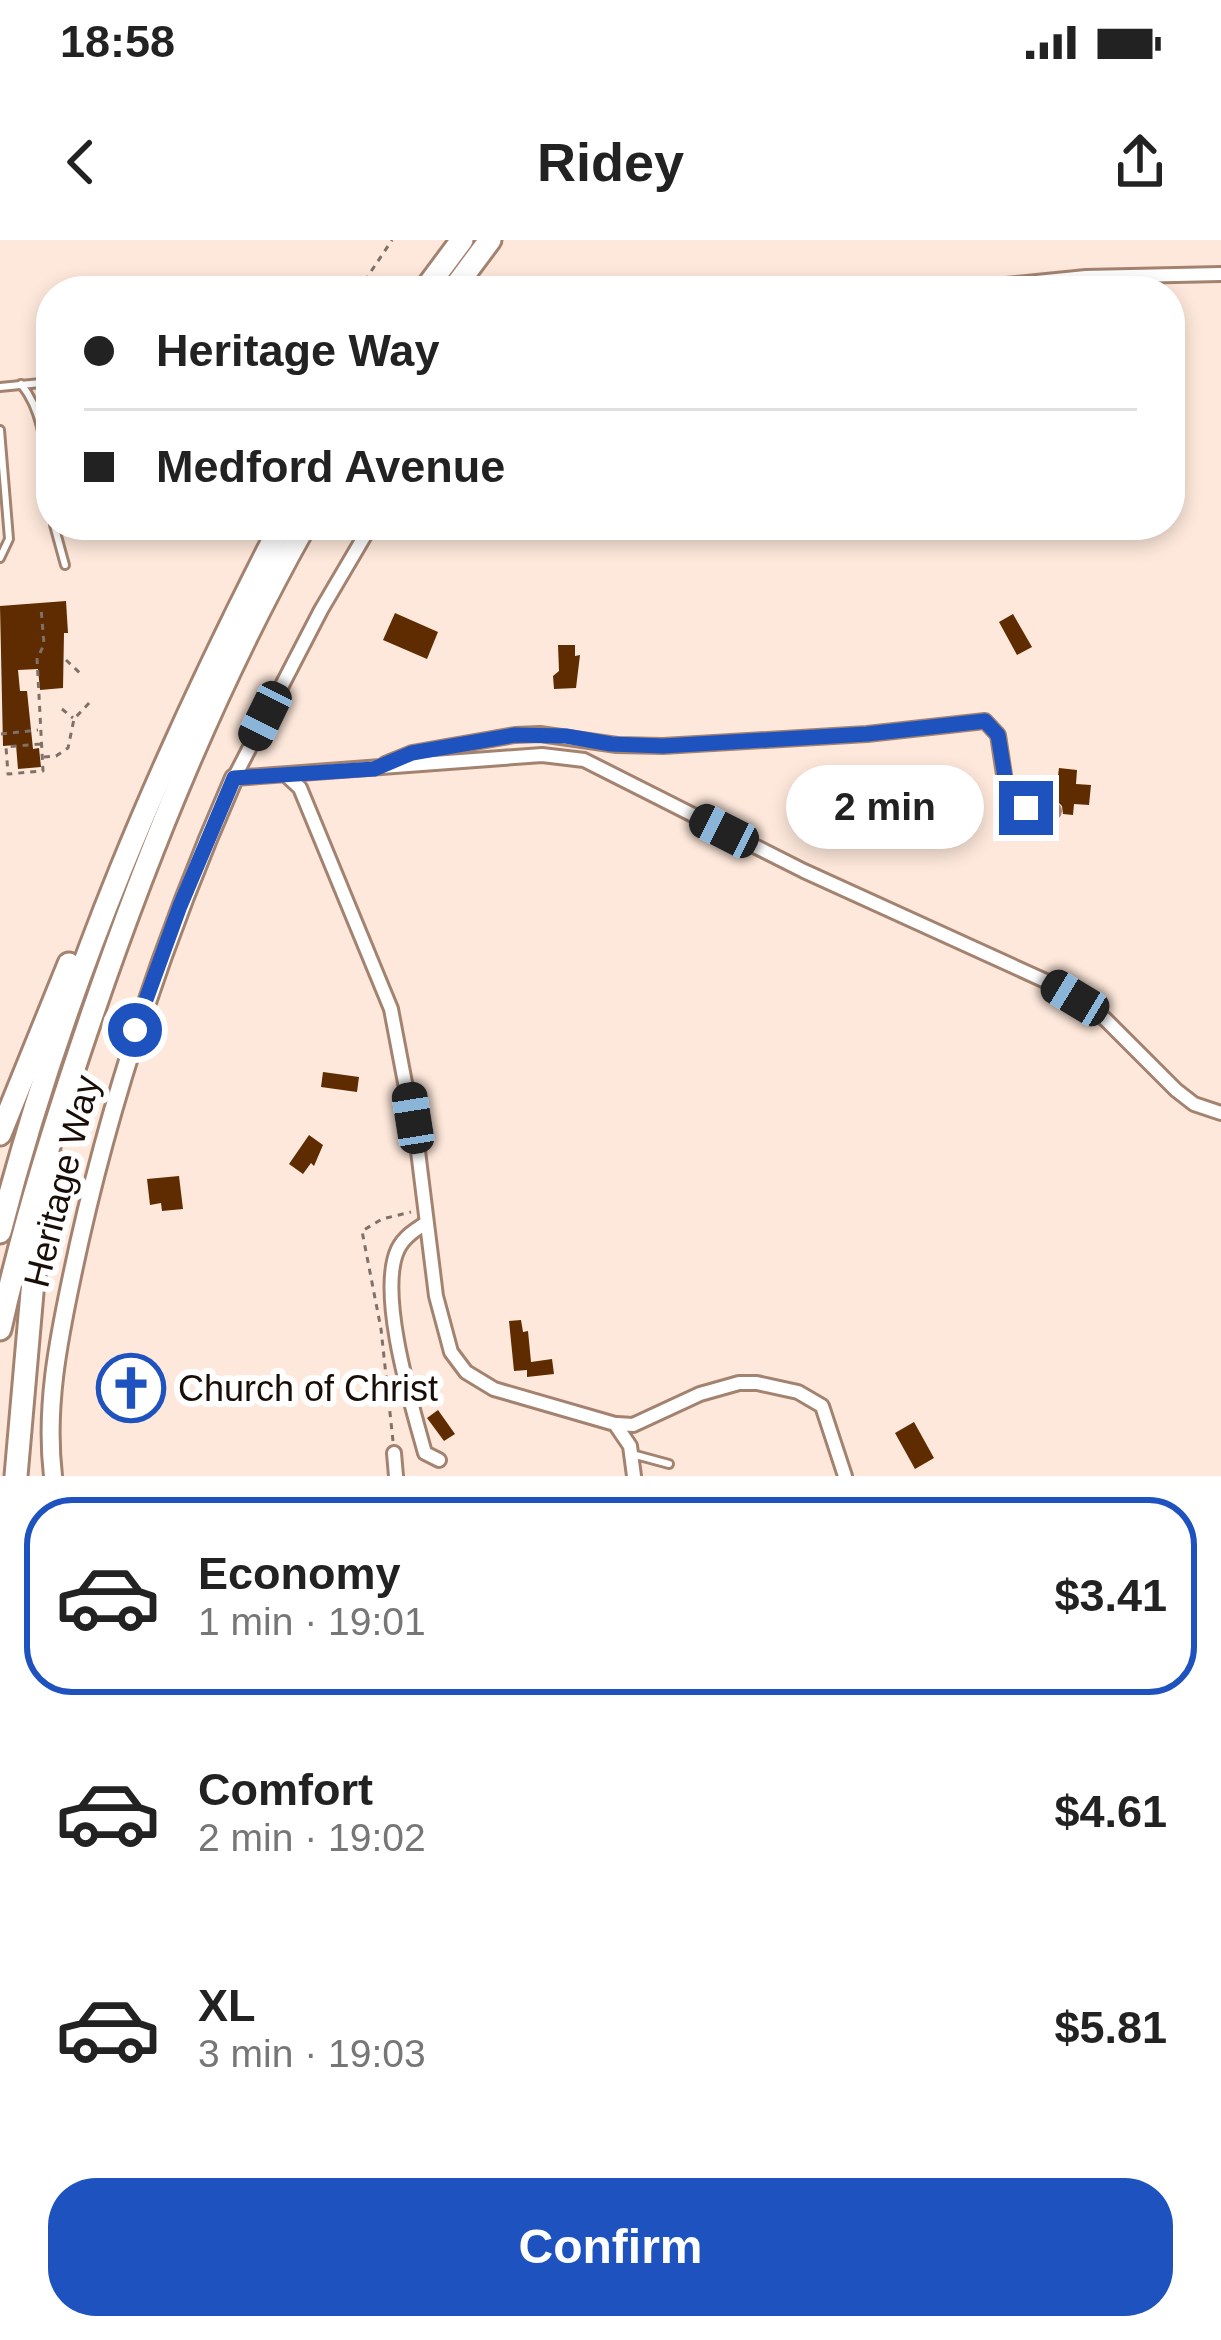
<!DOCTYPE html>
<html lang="en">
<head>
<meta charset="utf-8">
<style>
	:root { --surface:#fff; --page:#f2f2f2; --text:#222; --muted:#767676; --line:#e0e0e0; --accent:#1d52bf }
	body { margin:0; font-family:Helvetica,sans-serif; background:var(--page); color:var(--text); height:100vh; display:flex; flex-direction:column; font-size:45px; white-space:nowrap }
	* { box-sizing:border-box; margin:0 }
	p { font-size:39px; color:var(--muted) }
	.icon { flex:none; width:66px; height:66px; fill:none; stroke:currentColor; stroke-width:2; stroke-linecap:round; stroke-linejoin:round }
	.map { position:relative; height:1236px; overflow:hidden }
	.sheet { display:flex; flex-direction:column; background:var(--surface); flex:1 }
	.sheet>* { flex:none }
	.guide { position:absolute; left:36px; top:36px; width:1149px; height:264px; border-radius:48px; box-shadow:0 6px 18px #0003; display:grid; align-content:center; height:264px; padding:0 48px; background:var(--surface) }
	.end { position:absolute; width:54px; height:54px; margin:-27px; border:15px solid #1d52bf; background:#fff; box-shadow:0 0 0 6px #fff }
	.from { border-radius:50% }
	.bubble { position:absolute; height:84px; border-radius:42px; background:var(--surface); box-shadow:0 6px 18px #0003; font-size:39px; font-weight:700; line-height:84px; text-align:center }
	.car { position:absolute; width:36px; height:72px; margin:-36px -18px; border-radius:15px; box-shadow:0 0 9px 3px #0007; background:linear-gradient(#222 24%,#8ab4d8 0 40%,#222 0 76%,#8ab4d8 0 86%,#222 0) }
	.guide b { display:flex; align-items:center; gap:42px; height:114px; font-size:45px }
	.guide b+b { border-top:3px solid var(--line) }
	.guide i { width:30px; height:30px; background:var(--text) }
	ul { padding:21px 0 0; list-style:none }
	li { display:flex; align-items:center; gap:36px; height:198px; margin:0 24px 18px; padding:0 24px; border:6px solid transparent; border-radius:48px }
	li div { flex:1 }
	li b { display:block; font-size:45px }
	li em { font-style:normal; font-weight:700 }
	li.selected { border-color:var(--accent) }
	li>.icon { width:108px; height:108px; stroke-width:1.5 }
	.cta { display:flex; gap:24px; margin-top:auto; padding:24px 48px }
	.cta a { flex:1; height:138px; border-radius:48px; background:var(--accent); color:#fff; font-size:48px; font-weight:700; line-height:138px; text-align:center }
	.status { display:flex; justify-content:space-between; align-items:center; height:84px; padding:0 60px; background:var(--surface); direction:ltr }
	.status svg { height:33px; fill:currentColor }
	header { display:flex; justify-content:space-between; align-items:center; height:156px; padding:0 48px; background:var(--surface); font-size:54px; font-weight:700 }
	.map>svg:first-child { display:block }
</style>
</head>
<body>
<div class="status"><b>18:58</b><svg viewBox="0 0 49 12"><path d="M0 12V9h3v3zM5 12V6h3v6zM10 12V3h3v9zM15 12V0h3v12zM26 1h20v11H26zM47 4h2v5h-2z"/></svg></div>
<header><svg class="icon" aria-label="back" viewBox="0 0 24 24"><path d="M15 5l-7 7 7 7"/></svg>Ridey<svg class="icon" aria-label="share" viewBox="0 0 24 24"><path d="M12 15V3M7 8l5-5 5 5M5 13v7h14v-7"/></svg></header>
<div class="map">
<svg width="1221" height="1236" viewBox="0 0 1221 1236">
	<rect width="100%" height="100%" fill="#fee8db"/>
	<g fill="#5f2b00">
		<polygon points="66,361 68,393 64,393 63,448 40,450 38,429 18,430 20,451 27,451 33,509 39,508 41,527 18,529 16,505 3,506 0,366"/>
		<polygon points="395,373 438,392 427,419 383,400"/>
		<polygon points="1013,374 1032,407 1017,415 999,382"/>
		<polygon points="558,405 575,405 575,416 580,415 576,448 554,449 553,436 559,431"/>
		<polygon points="1059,528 1077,530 1076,544 1091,545 1089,565 1074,564 1073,575 1063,574 1062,566 1055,559"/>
		<polygon points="890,567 893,588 866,586 864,571"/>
		<polygon points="323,832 359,837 357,852 321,847"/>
		<polygon points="309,895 323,905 314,926 311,923 303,934 289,924"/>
		<polygon points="179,936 183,969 162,971 161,963 150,965 147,939"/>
		<polygon points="521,1080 523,1092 528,1091 531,1122 552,1119 554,1134 527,1137 527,1130 514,1131 509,1081"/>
		<polygon points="112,1119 149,1135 154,1153 141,1180 125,1173 128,1164 101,1143"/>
		<polygon points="438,1170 455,1194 444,1201 427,1178"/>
		<polygon points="914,1182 934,1218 915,1229 895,1193"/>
	</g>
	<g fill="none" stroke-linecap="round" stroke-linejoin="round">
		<g stroke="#a38370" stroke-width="12">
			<g id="lane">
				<path d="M 21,144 C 48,177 45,224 51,265"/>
				<polyline points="0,147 51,142"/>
				<polyline points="0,190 9,299 0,318"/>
				<polyline points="54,285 65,325"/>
				<polyline points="632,1214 669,1224"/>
			</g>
		</g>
		<g stroke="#a38370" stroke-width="18">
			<g id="street">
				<polyline points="947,51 1086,37 1221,34"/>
				<polyline points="385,524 412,513 515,495 540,494 617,505 663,506 867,494 985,481 998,495 1008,561 1015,566 1053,571"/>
				<polyline points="286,535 300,548 391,769 418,911 436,1056 451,1112 466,1132 494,1149 615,1184 630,1206 634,1236"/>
				<polyline points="234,538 542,515 584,520 804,631 1050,743 1105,779 1176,850 1194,864 1221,873"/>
				<polyline points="234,538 321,370 371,285"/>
				<path d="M 426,983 C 415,990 404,997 398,1009 C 377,1053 412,1166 425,1213 L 439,1220"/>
				<polyline points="617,1184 633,1185 700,1154 739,1143 757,1143 798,1152 822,1166 845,1236"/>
				<polyline points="394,1213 396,1236"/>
			</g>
		</g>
		<g stroke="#a38370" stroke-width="22">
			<path id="secondary" d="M 53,1236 C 45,1168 58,1102 72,1036 C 108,863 163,700 234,538"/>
		</g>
		<g stroke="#a38370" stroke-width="27">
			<g id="highway">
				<polyline points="424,51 462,0"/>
				<polyline points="452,51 490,0"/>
				<polyline points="0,894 69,724"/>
				<path d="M 0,992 C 63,745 164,512 281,285"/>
				<path d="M 0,1089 C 24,981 57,877 93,772 C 151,604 218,440 305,285"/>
				<polyline points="16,1236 33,1041 56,922"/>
			</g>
		</g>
		<g stroke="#807067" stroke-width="3" stroke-dasharray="6 6" stroke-linecap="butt">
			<polyline points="358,51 392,0"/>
			<polyline points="40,413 44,404 41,368"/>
			<polyline points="37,418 43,531 8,534 6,507 41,504"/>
			<polyline points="66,420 81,434"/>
			<polyline points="62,469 73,478"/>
			<polyline points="1,494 38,490"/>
			<polyline points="44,517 56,516 68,508 74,479 91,461"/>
			<polyline points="393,1201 381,1089 362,991 382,979 411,972"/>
		</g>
		<use href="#lane" stroke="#fff" stroke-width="6"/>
		<use href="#street" stroke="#fff" stroke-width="12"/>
		<use href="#secondary" stroke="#fff" stroke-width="16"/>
		<use href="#highway" stroke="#fff" stroke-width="21"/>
	</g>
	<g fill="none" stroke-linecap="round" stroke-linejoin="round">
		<polyline stroke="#1d52bf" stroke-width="15" points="135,790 180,666 234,538 374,529 412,513 515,495 566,496 611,504 663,506 867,494 985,481 998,495 1009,561 1026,568"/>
	</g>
	<defs>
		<g id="church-ring" transform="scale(3.45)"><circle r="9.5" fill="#fff" stroke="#1d52bf" stroke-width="1.5"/><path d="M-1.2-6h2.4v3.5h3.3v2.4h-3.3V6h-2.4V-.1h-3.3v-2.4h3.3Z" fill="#1d52bf"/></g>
	</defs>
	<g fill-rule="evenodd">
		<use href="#church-ring" x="131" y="1148"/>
	</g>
	<g text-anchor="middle" stroke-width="12" stroke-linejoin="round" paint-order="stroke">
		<g font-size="36" fill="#190d07" stroke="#fff">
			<text transform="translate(61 941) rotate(-76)" y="13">Heritage Way</text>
		</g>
		<g font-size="36" fill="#190d07" stroke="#fff" text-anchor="start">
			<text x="178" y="1161">Church of Christ</text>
		</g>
	</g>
</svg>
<i class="end from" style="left:135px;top:790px"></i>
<i class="end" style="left:1026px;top:568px"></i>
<div class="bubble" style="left:786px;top:525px;width:198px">2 min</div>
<i class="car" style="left:265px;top:476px;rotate:206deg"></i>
<i class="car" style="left:724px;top:591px;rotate:297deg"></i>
<i class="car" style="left:1075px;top:758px;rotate:301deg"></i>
<i class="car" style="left:413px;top:878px;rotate:351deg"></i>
<div class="guide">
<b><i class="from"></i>Heritage Way</b>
<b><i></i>Medford Avenue</b>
</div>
</div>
<section class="sheet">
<ul>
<li class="selected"><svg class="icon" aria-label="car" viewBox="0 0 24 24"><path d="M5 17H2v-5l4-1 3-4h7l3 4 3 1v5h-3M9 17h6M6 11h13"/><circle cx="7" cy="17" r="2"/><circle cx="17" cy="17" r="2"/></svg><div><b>Economy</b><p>1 min · 19:01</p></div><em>$3.41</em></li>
<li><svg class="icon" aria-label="car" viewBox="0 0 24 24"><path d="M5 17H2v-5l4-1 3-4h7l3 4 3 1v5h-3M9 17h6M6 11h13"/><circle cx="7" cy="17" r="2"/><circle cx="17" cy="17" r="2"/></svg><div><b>Comfort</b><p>2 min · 19:02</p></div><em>$4.61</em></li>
<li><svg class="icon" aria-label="car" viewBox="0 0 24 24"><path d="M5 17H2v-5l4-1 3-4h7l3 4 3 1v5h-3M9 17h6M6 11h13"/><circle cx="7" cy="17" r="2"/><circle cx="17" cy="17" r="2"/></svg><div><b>XL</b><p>3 min · 19:03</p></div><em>$5.81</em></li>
</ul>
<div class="cta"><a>Confirm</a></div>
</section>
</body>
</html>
